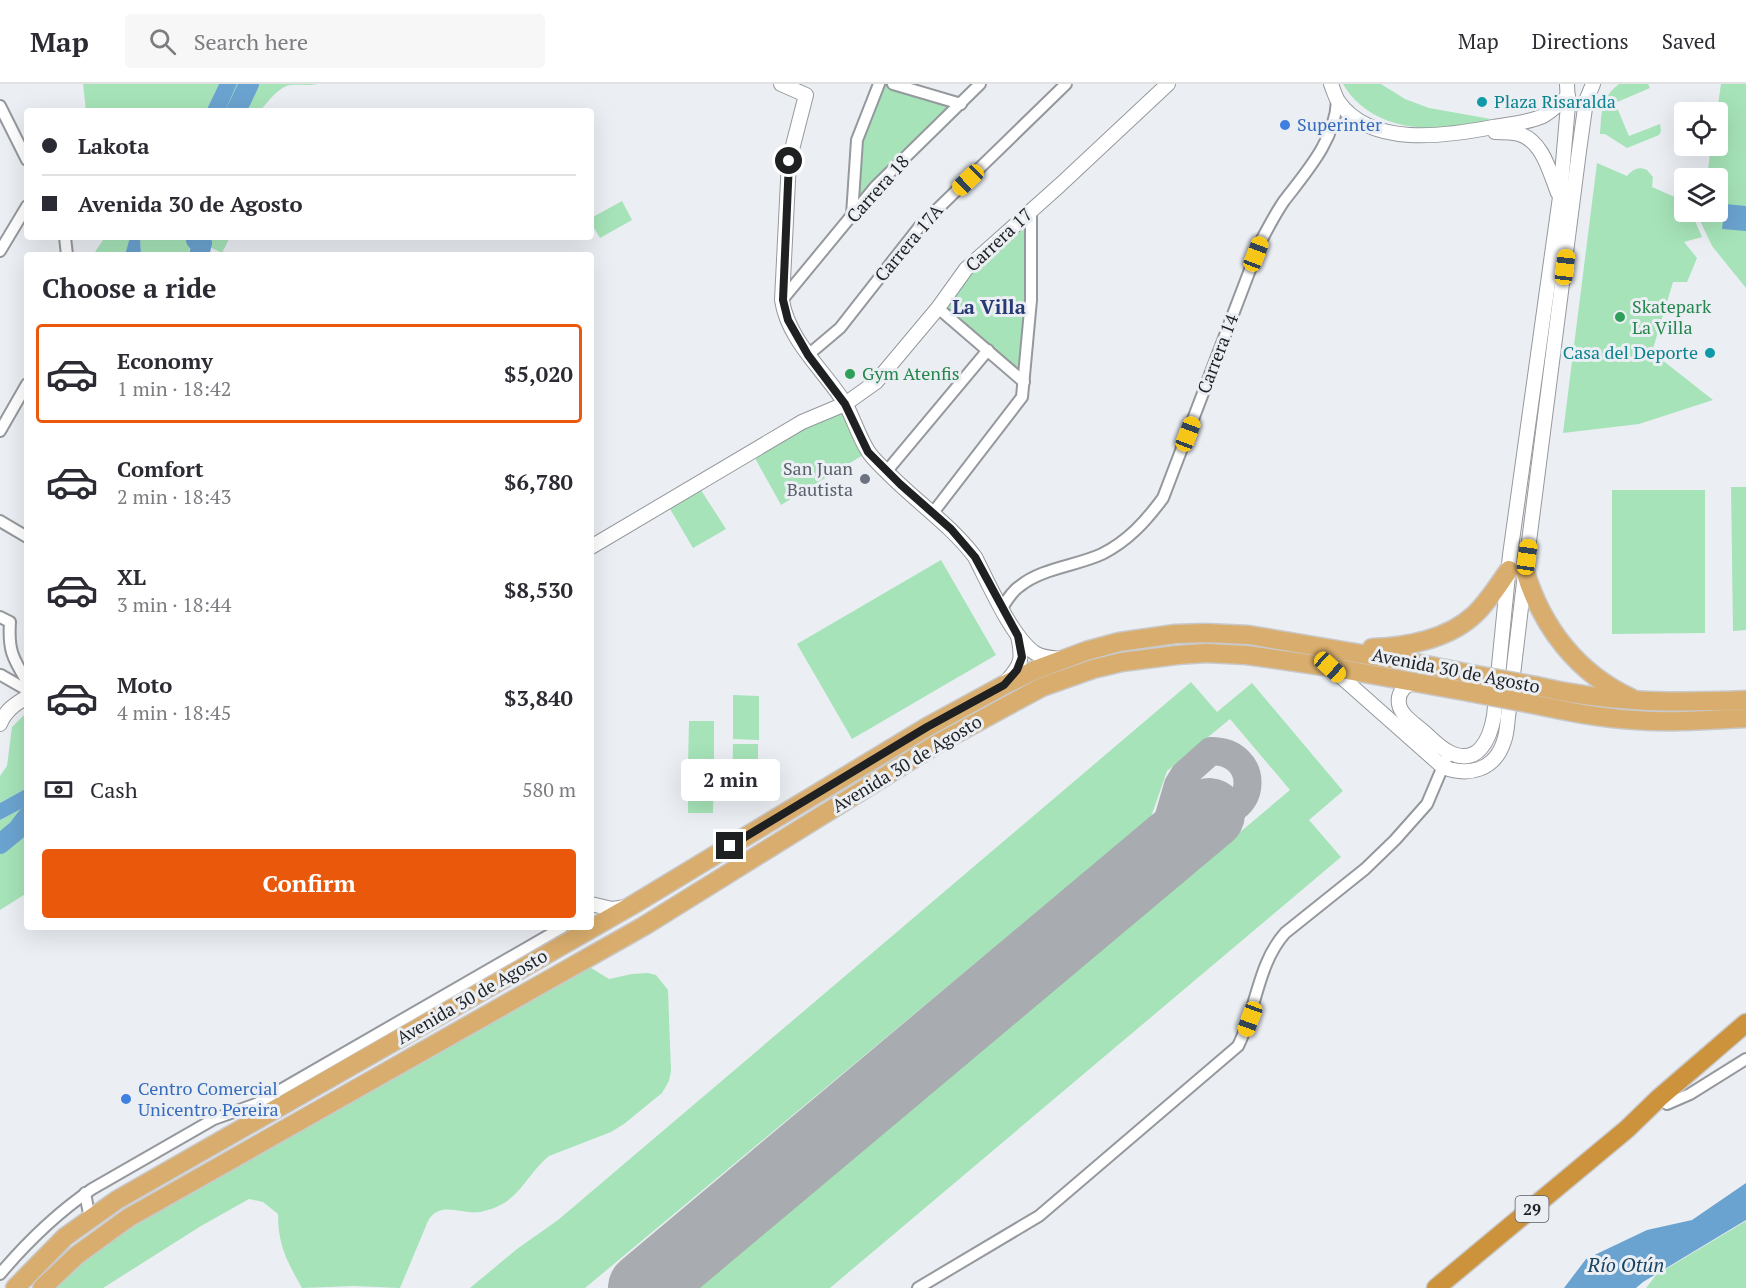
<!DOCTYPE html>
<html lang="en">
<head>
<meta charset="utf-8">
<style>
	:root { --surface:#fff; --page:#f7f7f7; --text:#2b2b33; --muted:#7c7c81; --line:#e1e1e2; --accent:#ea580c }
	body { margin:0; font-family:"PT Serif",serif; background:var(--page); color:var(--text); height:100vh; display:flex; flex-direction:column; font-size:22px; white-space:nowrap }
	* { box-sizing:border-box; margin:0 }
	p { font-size:20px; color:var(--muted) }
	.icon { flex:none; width:33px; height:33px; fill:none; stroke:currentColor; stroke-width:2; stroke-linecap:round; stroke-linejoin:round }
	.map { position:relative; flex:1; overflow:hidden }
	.drawer { position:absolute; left:24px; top:168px; width:570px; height:678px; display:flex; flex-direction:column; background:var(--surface); border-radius:6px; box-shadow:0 6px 24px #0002 }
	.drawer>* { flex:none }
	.banner { position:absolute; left:24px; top:24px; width:570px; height:132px; border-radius:6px; box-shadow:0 6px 24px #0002; display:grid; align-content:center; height:132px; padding:0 18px; background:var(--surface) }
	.buttons { position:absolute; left:1674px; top:18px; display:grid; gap:12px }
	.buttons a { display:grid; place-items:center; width:54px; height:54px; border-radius:6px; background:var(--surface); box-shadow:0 6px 24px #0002; font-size:30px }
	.end { position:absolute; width:27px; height:27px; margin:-14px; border:8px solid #1f2022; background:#fff; box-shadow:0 0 0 3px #fff }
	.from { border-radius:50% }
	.bubble { position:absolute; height:42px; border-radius:6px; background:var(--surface); box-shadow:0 6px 24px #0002; font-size:20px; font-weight:700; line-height:42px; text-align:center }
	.car { position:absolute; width:18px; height:36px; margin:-18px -9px; border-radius:8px; box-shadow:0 0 4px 2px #0007; background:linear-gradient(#f5c518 24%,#345 0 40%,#f5c518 0 76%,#345 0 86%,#f5c518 0) }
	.banner b { display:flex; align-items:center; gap:21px; height:57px; font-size:22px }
	.banner b+b { border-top:2px solid var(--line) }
	.banner i { width:15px; height:15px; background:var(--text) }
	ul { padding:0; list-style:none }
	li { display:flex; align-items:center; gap:18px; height:99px; margin:0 12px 9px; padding:0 6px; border:3px solid transparent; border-radius:6px }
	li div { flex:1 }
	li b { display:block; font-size:22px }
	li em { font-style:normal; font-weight:700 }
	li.current { border-color:var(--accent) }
	li>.icon { width:54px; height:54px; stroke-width:1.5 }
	h2 { padding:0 18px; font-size:27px; line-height:72px }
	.pay { display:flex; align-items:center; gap:15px; height:66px; padding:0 18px; font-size:22px }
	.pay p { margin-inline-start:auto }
	.button { display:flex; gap:12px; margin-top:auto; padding:12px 18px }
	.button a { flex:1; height:69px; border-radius:6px; background:var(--accent); color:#fff; font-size:24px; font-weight:700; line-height:69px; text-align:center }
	header { display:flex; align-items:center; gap:36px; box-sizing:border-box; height:84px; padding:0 30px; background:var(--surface); border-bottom:2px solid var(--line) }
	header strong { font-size:28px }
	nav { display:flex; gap:33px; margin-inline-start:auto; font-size:21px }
	.search { width:420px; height:54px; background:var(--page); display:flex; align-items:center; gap:15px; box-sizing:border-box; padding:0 21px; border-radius:6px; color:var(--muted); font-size:22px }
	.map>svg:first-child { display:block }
</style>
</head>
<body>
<header>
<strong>Map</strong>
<div class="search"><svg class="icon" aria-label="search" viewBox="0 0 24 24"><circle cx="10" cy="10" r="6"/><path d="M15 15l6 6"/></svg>Search here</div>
<nav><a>Map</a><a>Directions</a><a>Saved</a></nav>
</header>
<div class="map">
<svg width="1746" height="1204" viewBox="0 0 1746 1204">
	<rect width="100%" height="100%" fill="#ebeff4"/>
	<g fill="#a6e3b8">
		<polygon points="83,0 219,0 206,27 86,27"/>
		<path d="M 237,0 L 317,0 C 308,2 300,0 291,1 C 279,2 268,18 260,27 L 225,27 Z"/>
		<polygon points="879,0 893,0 961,20 852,131 855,72"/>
		<path d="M 1343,0 L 1381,0 L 1405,15 L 1429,24 L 1491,35 C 1442,51 1372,50 1343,0 Z"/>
		<path d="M 1619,0 L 1648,0 L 1650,4 L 1615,19 L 1629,52 L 1660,40 L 1661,47 L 1659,51 L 1627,64 L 1605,50 L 1600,50 C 1602,28 1600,15 1619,0 Z"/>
		<polygon points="1721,0 1746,0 1746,204 1712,162 1696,128 1718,128 1718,94 1707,94 1710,69 1694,66 1695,62 1718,62 1717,28"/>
		<path d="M 1597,79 L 1627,92 C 1633,85 1639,82 1647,86 L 1653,93 L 1652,103 L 1684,117 L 1684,128 L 1691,128 L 1702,153 L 1684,158 L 1697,174 L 1687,198 L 1673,198 L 1652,268 L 1713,316 L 1639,340 L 1563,349 Z"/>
		<polygon points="622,117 632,136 600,154 591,139 591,134"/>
		<polygon points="1031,129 1024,298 938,224 966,185"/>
		<polygon points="105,153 130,153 125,171 93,171"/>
		<polygon points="140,153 195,153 187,171 141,171"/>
		<polygon points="198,153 230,153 222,169 196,156"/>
		<polygon points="845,320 868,368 781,421 751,367"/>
		<polygon points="697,400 726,445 693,464 666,418"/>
		<polygon points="1731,403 1746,403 1746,546 1733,547"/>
		<polygon points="1612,406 1705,406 1705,549 1612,550"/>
		<polygon points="941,476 996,571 852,655 797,560"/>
		<polygon points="1191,598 1217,628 1252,599 1343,707 1309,736 1341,773 830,1204 699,1204 1290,706 1230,635 1167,687 1151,733 585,1204 470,1204 517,1165 558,1136"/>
		<polygon points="733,611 759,612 759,656 733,655"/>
		<polygon points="27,629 27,704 0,719 0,692 7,682 12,643 24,631"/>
		<polygon points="689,637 714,637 714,681 688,681"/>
		<polygon points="733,660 758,660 758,704 732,704"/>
		<polygon points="688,685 714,685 713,729 688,729"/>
		<polygon points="27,722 27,809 0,826 0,736"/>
		<path d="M 580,877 L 609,895 L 632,890 L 648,889 L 656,891 L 668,906 L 671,987 L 669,997 L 662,1009 L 624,1040 L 611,1048 L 549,1072 C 522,1095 520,1120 480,1128 C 462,1131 440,1116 428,1137 L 400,1204 L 354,1202 L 302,1204 C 287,1177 278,1162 278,1130 L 263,1118 L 249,1115 L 201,1142 L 103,1204 L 42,1204 L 77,1171 Z"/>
		<polygon points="1746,1137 1746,1204 1646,1204 1656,1191"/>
	</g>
	<g fill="#6ba3d0">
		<polygon points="219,0 237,0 225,27 206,27"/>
		<polygon points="1725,120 1746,122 1746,147 1722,145"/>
		<polygon points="130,153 140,153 141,171 125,171"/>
		<polygon points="27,704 27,722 0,736 0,719"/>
		<polygon points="1746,1099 1746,1136 1643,1198 1636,1204 1564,1204 1586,1175 1647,1146 1692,1136"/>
	</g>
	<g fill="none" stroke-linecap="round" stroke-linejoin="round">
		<g stroke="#6ba3d0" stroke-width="20">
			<polyline points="236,27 249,0"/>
			<polyline points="197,153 196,156 202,159 199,171"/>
			<polyline points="0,760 17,746 27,733"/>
		</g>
		<path stroke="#a8acb0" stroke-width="28" d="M 1157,773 L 1178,701 L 1184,691 L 1211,667 C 1261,667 1259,733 1209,730"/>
		<polyline stroke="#a8acb0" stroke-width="72" points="644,1204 1209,730"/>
		<g stroke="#95989d" stroke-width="14">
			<g id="minor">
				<polyline points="893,0 961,20"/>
				<polyline points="0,22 27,76"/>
				<polyline points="852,131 857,56 879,0"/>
				<polyline points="65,153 67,171"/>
				<polyline points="0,167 27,122"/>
				<polyline points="782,216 876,102 980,0"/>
				<polyline points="938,224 1024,298"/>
				<polyline points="808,271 840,244 920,142 1066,0"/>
				<polyline points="0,347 27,300"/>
				<polyline points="886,388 988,266"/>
				<polyline points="932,430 1022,313 1031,216 1031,129"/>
				<polyline points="0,437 27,453"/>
				<path d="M 1002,524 C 1007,516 1012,507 1020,502 C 1042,484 1076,482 1102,470 C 1128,457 1146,437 1163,414 L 1261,157 C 1268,144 1275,130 1284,117 C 1307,87 1335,56 1337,17"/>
				<path d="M 0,533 L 10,538 C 8,567 13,574 27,598"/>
				<polyline points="1,591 27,606"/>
				<polyline points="1667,1020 1690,1010 1746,975"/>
				<polyline points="85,1109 90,1135"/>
				<path d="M 0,1190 C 27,1158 57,1129 92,1105 L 214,1035 L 256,1020 L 563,843"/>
				<path d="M 918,1204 L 1039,1132 L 1238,962 C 1257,924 1257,881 1285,849 L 1365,785 L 1395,756 L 1427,720 L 1449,668"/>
			</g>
		</g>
		<g stroke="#95989d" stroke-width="16">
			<g id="tertiary">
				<path d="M 781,0 L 806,11 L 789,77 L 782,216 C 788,257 826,288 846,321 C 854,336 859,353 868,367 C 872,374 880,381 886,387 C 915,417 950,440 975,473 C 988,498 1012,554 1035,569 C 1043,574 1053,574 1062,575"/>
				<path d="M 1331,0 C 1333,5 1335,12 1338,17 C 1370,64 1446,52 1493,43 C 1509,40 1528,39 1543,32 C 1552,27 1560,19 1568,12"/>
				<path d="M 1495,48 C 1503,48 1512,48 1519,50 C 1543,57 1550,89 1558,109"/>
				<polyline points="591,463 802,338 845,320 876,298 938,224 966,185 1060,101 1168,0"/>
				<path d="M 1330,583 L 1443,683 C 1469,693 1495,686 1504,657 C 1507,649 1507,641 1508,633 L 1527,473 L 1579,67 L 1586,17 L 1593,0"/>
				<path d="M 1006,598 C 1022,580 1023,575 1018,552"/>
				<path d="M 1418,598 C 1407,599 1397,607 1399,620 C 1401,632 1415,640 1424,648 C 1431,654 1440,664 1449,668 C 1478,683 1490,655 1494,632 L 1510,471 L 1560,113 L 1568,21 L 1567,0"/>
				<path d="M 0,640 C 5,627 15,620 27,613"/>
				<polyline points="591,820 612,825 626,823"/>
			</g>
		</g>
		<g stroke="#c9c9ca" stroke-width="21">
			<g id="primary">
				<path d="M 1525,487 C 1542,543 1577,589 1631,614"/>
				<path d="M 1372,564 C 1407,563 1448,555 1474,531 C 1488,518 1498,501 1509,486"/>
				<path d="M 1536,602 C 1607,619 1673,619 1746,616"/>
				<path d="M 1532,620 C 1565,627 1599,634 1634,636 C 1671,639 1709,636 1746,634"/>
				<polyline points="15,1204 65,1153 117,1116 631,822 927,643 1004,601 1035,586 1086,567 1119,558 1175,550 1206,549 1249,551 1421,580 1471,590"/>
				<polyline points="42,1204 77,1171 128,1134 644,842 937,660 1042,603 1093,585 1122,578 1177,571 1206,569 1246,571 1330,583 1469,608"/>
			</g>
		</g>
		<g stroke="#c9c9ca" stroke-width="21">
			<polyline id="trunk" points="1436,1204 1627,1045 1659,1014 1746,939"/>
		</g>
		<use href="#minor" stroke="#fff" stroke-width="10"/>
		<use href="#tertiary" stroke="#fff" stroke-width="14"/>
		<use href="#primary" stroke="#d9ad6d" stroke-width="18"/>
		<use href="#trunk" stroke="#cc923c" stroke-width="18"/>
		<g stroke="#c9c9ca" stroke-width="21" stroke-linecap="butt">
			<g id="primary-bridge">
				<polyline points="1471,590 1536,602"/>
				<polyline points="1469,608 1532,620"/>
			</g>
		</g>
		<use href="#primary-bridge" stroke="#d9ad6d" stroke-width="18"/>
	</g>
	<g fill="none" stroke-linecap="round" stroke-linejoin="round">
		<polyline stroke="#1f2022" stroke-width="8" points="730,762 927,643 1004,601 1017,586 1022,573 1018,552 975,473 951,445 900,400 868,368 845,320 808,271 788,236 783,216 789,77"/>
	</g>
	<g fill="#0f9aa8" stroke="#ebeff4" stroke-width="2">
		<circle cx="1482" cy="18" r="6"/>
		<circle cx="1710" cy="269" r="6"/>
	</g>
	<g fill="#3f7fe0" stroke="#ebeff4" stroke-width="2">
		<circle cx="1285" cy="41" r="6"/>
		<circle cx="126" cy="1015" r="6"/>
	</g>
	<g fill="#2e9e5b" stroke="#ebeff4" stroke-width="2">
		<circle cx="1620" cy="233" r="6"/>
		<circle cx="850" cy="290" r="6"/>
	</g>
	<circle fill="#6b7280" stroke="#ebeff4" stroke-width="2" cx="865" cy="395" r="6"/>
	<g text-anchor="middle" stroke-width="6" stroke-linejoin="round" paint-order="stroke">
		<rect fill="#ebeff4" stroke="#5c5e61" stroke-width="1.5" x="1515.5" y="1112" width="33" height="26" rx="4.5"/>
		<g font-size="16" font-weight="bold" fill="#1f2022">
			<text x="1532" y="1131">29</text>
		</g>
		<g font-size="18" fill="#0d838f" stroke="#ebeff4" text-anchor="start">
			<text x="1494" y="24">Plaza Risaralda</text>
			<text x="1698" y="275" text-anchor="end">Casa del Deporte</text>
		</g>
		<g font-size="18" fill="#366cbe" stroke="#ebeff4" text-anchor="start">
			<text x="1297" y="47">Superinter</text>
			<text x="138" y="1011">Centro Comercial<tspan x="138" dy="21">Unicentro Pereira</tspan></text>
		</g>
		<g font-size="18" fill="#1f2022" stroke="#ebeff4">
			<text transform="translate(878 105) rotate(-48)" y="6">Carrera 18</text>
			<text transform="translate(999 156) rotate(-43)" y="6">Carrera 17</text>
			<text transform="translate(909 159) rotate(-50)" y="6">Carrera 17A</text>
			<text transform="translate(1218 270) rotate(-69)" y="6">Carrera 14</text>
			<text transform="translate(1456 587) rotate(11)" y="6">Avenida 30 de Agosto</text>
			<text transform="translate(907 680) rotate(-31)" y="6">Avenida 30 de Agosto</text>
			<text transform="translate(472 913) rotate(-30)" y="6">Avenida 30 de Agosto</text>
		</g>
		<g font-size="18" fill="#27864d" stroke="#ebeff4" text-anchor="start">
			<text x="1632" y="229">Skatepark<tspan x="1632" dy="21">La Villa</tspan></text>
			<text x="862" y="296">Gym Atenfis</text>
		</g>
		<g font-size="18" fill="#5b616d" stroke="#ebeff4" text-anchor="end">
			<text x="853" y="391">San Juan<tspan x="853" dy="21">Bautista</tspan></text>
		</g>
		<g font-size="20" font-weight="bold" fill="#273972" stroke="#ebeff4">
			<text x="989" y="230">La Villa</text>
		</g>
		<g font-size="20" font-style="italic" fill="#194362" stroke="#ebeff4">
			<text x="1626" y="1188">Río Otún</text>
		</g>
	</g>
</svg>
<div class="buttons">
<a><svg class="icon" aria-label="locate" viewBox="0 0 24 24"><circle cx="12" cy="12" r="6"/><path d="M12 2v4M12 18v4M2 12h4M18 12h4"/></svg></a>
<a><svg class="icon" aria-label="layers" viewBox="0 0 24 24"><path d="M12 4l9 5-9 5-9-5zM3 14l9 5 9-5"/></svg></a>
</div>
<i class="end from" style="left:789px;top:77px"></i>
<i class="end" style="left:730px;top:762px"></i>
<div class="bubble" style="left:681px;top:675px;width:99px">2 min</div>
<i class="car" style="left:968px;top:96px;rotate:226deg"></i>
<i class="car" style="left:1256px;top:170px;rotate:21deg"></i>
<i class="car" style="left:1565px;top:183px;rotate:7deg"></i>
<i class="car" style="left:1188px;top:350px;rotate:21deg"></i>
<i class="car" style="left:1527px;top:473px;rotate:8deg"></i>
<i class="car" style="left:1330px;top:583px;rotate:132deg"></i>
<i class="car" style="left:1250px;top:935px;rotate:200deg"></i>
<div class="banner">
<b><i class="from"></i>Lakota</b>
<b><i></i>Avenida 30 de Agosto</b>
</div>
<section class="drawer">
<h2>Choose a ride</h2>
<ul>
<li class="current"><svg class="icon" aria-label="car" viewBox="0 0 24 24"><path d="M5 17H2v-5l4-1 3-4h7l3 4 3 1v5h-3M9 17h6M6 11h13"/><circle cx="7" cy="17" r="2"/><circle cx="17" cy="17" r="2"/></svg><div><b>Economy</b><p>1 min · 18:42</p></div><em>$5,020</em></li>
<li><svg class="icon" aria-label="car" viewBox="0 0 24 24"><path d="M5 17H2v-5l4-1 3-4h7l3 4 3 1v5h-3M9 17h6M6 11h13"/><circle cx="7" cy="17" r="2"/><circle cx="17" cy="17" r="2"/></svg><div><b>Comfort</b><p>2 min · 18:43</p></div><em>$6,780</em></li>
<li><svg class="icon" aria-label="car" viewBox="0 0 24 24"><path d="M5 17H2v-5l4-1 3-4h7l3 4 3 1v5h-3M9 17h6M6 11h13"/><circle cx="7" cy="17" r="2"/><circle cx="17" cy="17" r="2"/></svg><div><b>XL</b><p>3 min · 18:44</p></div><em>$8,530</em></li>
<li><svg class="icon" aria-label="car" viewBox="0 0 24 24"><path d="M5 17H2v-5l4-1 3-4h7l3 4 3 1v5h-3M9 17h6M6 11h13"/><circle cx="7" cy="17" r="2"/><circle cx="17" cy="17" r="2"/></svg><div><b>Moto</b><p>4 min · 18:45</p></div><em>$3,840</em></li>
</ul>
<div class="pay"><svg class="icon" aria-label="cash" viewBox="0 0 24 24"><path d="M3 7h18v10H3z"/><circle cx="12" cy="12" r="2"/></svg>Cash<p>580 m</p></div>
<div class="button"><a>Confirm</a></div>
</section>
</div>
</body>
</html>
